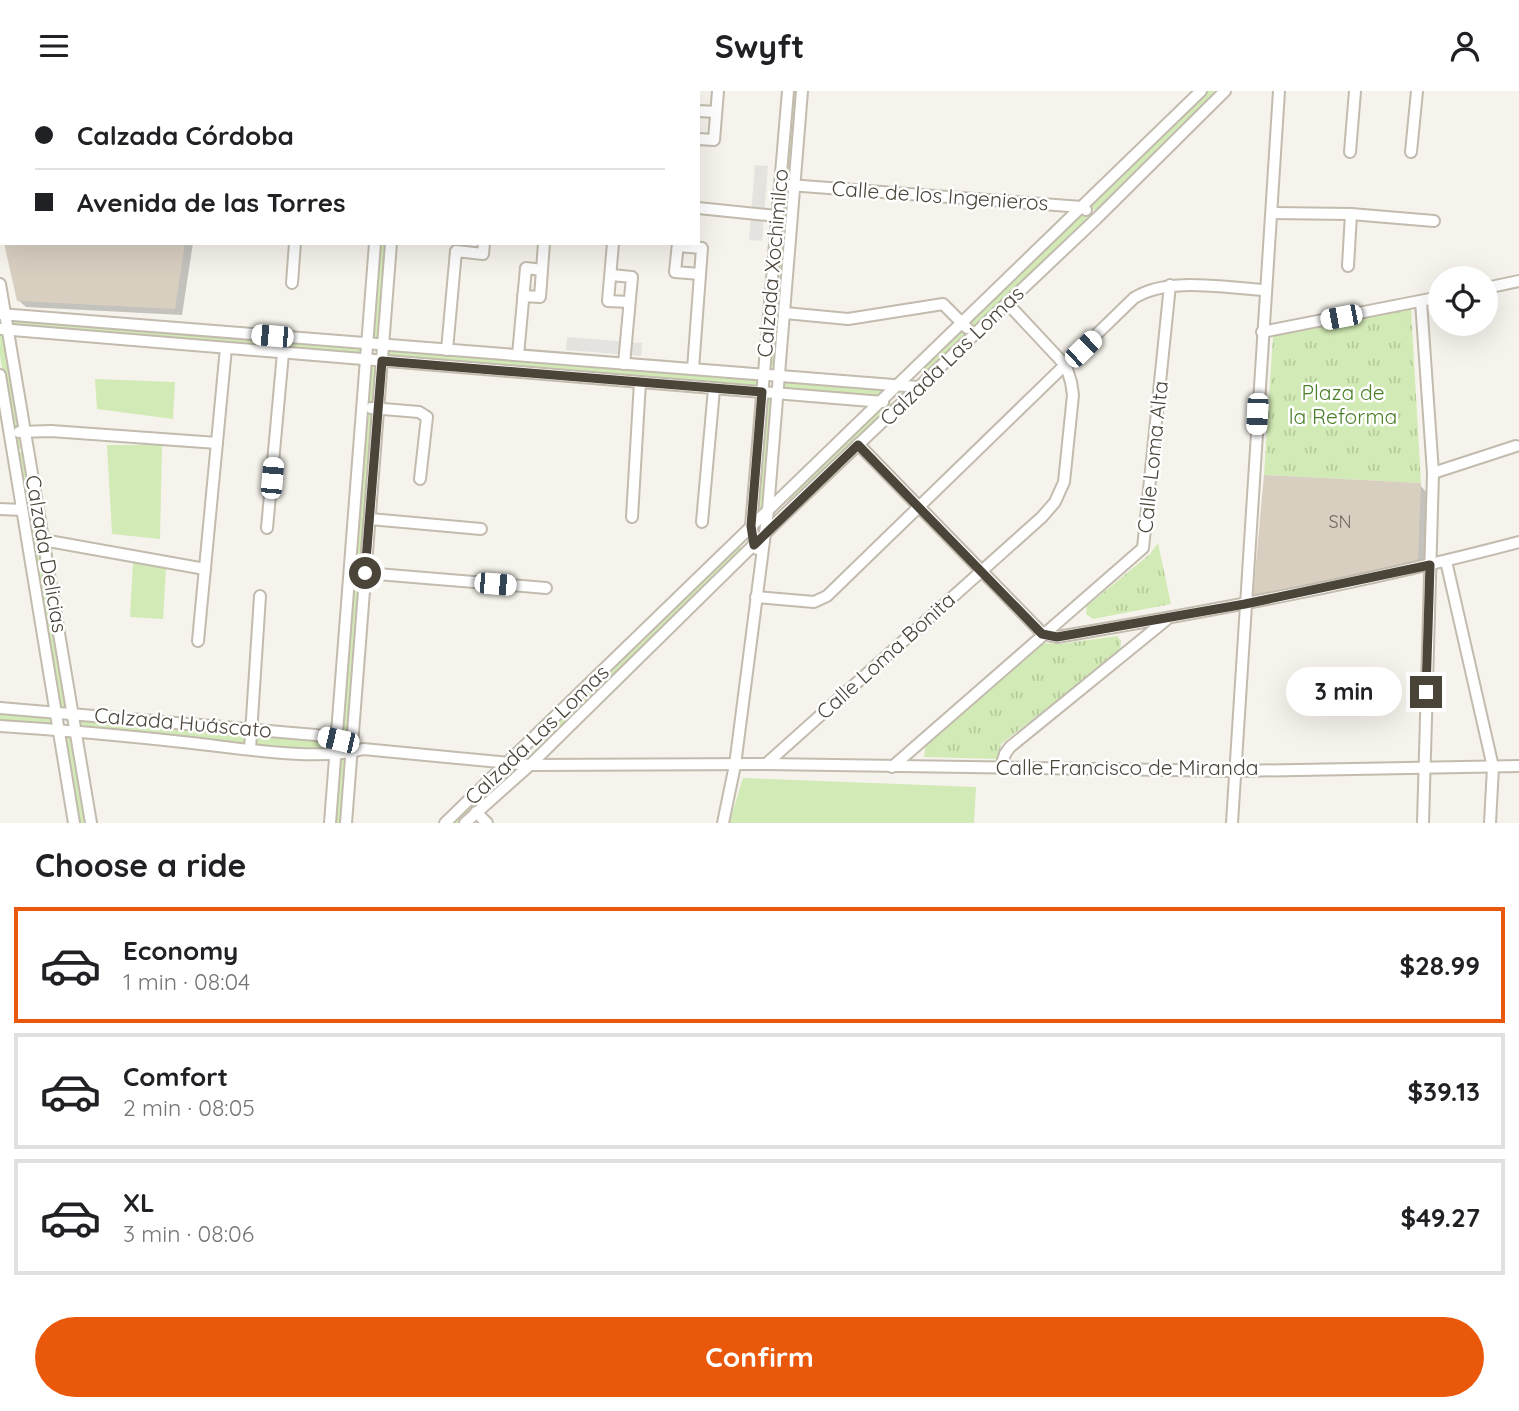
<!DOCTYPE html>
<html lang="en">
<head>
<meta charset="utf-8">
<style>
	:root { --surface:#fff; --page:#f2f2f2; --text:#202124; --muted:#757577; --line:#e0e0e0; --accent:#ea580c }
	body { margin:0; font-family:Quicksand,sans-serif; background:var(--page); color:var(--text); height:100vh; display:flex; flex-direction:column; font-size:26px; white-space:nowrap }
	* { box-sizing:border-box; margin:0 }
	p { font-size:23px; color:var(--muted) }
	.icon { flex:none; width:38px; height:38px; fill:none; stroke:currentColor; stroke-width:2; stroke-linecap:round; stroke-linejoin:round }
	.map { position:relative; height:732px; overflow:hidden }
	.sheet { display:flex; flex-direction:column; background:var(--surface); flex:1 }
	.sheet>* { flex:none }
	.guide { position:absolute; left:0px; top:0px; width:700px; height:154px; box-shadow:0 7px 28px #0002; display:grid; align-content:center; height:154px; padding:0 35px; background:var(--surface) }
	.controls { position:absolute; left:1428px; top:175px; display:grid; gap:14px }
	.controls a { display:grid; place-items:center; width:70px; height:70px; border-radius:50%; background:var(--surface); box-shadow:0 7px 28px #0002; font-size:35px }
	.end { position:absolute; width:32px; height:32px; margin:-16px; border:9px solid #4b4439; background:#fff; box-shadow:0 0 0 4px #fff }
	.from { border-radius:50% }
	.bubble { position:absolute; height:49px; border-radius:24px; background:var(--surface); box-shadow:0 7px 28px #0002; font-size:23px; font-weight:700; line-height:49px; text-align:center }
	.car { position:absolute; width:21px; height:42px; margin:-21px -10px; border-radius:9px; box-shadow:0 0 5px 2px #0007; background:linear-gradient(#fff 24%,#345 0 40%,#fff 0 76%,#345 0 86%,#fff 0) }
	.guide b { display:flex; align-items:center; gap:24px; height:66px; font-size:26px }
	.guide b+b { border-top:2px solid var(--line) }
	.guide i { width:18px; height:18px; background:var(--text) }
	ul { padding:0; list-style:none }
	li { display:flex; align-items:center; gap:21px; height:116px; margin:0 14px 10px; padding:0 21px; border:4px solid var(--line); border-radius:0px }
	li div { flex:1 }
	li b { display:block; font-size:26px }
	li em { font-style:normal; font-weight:700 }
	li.active { border-color:var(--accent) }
	li>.icon { width:63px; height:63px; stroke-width:1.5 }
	h2 { padding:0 35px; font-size:32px; line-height:84px }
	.primary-button { display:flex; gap:14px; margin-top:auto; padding:14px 35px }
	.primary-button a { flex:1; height:80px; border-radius:42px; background:var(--accent); color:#fff; font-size:28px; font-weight:700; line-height:80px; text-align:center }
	header { display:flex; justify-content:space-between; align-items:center; height:91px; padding:0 35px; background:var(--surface); font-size:32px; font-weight:700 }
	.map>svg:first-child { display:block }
</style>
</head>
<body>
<header><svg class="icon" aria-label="menu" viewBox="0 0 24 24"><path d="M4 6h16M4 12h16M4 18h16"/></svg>Swyft<svg class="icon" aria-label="person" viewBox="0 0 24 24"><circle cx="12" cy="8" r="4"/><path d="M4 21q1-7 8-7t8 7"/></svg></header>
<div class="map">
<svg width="1519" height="732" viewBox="0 0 1519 732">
	<defs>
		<pattern id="grass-tufts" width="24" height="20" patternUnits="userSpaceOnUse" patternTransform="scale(1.75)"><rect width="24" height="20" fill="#d2eab5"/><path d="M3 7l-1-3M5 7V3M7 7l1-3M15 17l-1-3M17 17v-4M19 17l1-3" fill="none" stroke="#b6ca9c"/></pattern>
	</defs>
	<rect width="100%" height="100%" fill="#f6f3ec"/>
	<g fill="url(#grass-tufts)">
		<polygon points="1411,218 1421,392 1264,384 1273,245"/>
		<polygon points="1158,452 1171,513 1093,528 1086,523 1087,515 1150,463"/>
		<polygon points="1117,545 1121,550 1120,560 1001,653 998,668 924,666 926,650 1043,552 1060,553"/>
	</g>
	<g fill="#d2eab5">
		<polygon points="792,0 803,0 780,278 769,275"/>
		<polygon points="1203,0 1222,0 1100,123 1089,115"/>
		<polygon points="1082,116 1092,125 977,241 967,232"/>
		<polygon points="376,152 392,152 383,254 367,253 365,268 382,270 351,641 342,642 365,269 6,235 10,223 366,252"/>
		<polygon points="962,232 974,244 926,284 919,280"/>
		<polygon points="0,238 7,238 27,355 15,359 0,264"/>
		<polygon points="389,257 758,286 758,297 388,268"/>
		<polygon points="783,286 888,298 878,307 778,299"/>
		<polygon points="95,288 175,291 173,328 97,318"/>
		<polygon points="765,307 773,307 768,419 758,423"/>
		<polygon points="880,311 896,312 791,413 787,406"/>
		<polygon points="107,354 162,354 160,448 112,443"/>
		<polygon points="28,361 71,620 56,620 13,362"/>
		<polygon points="738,454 744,460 541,658 534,654"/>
		<polygon points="133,471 166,477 163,528 130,526"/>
		<polygon points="0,619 53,624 56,635 0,631"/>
		<polygon points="79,624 322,650 321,660 80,634"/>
		<polygon points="62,639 74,639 90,732 77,732"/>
		<polygon points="351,665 344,732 335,732 341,666"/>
		<polygon points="507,672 524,674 465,732 447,732"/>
		<polygon points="743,687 976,696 974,732 729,732"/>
	</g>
	<g fill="#e5e3e0">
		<polygon points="755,74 768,75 762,150 749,149"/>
		<polygon points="567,246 642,252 641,265 566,259"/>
	</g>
	<g fill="#0003">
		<polygon points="5,152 193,152 182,224 26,216 18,209"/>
		<polygon points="1420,394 1427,402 1425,477 1262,511 1255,504"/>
	</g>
	<g fill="#d8cfc1">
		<polygon points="4,152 185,152 175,218 17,210"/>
		<polygon points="1264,384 1421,392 1418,470 1253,505"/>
	</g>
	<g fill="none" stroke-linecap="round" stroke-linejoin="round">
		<g stroke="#c2bbae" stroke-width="14">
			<g id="street">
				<polyline points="645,0 654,1"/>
				<polyline points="388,2 388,0"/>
				<polyline points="404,2 404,0"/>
				<polyline points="474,2 474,0"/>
				<polyline points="535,2 535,0"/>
				<polyline points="556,2 556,0"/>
				<polyline points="588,2 588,0"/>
				<polyline points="698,20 716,21"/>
				<polyline points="698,48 714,49 718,0"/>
				<polyline points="1350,61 1355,0"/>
				<polyline points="1411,61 1417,0"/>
				<polyline points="789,94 1082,116 1086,119"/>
				<polyline points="698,117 777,125"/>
				<polyline points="1272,122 1351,123 1434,130"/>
				<polyline points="613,152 608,210 629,211"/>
				<polyline points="678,152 675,181 700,183"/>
				<polyline points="678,155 702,157 693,278"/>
				<polyline points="1348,175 1351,123"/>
				<polyline points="611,184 632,186 624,273"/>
				<polyline points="292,192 295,152"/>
				<polyline points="0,193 91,732"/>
				<polyline points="1486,197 1519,190"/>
				<polyline points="523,205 540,206 544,152"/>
				<polyline points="1421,210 1433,382 1423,732"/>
				<polyline points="785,222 848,228 943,213 967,237"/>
				<polyline points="0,223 918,296"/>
				<polyline points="0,238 883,311"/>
				<polyline points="1262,241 1440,206"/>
				<polyline points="447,259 456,160 483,163 484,152"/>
				<polyline points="518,264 526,177 542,179"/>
				<polyline points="0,284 74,732"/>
				<polyline points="371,317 419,321 427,326 420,388"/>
				<polyline points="19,341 51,340 217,352"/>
				<path d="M 858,353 L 1043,543 L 1057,546 C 1212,520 1367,491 1519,451"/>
				<polyline points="1433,382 1516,355"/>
				<polyline points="0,418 22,419"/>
				<polyline points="632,426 640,291"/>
				<polyline points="370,428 481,438"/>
				<polyline points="702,431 714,298"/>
				<polyline points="267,437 283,262"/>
				<polyline points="43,449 205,478"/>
				<polyline points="757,458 751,435 788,0"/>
				<polyline points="1446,470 1493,676 1490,732"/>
				<polyline points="365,482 546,497"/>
				<path d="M 756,506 L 814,511 L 827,505 L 1134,207 C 1169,185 1224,197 1265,199"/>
				<polyline points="198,550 226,257"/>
				<polyline points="0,617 316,644 345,650"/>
				<path d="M 0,635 C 64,639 128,645 192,652 C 238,657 321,671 363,658 L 530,674 L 766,673 L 1235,680 L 1519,675"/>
				<polyline points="250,658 260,505"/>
				<polyline points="766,673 1042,426 1055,411 1064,391 1073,304 1071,291 1066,275 1007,212"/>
				<polyline points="892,676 1143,457 1170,194"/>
				<polyline points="1001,676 1005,663 1010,656 1166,529"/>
				<polyline points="476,721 487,732"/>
				<polyline points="330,732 375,152"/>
				<polyline points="346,732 391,152"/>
				<polyline points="445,732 1201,0"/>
				<polyline points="465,732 530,674 783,425 1096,128 1225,0"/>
				<polyline points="723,732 735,674 768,419 802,0"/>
				<polyline points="1232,732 1279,0"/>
			</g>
		</g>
		<use href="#street" stroke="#fff" stroke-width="10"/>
	</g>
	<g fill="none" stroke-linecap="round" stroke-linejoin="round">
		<polyline stroke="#4b4439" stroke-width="9" points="365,482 382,270 762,301 751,435 754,454 858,354 1042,543 1057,546 1245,513 1430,474 1426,601"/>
	</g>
	<g text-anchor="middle" stroke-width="5" stroke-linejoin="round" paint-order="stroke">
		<g font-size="18" fill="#6e675b">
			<text x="1340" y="437">SN</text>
		</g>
		<g font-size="21" fill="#4b4439" stroke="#fff">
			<text transform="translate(940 105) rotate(4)" y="7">Calle de los Ingenieros</text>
			<text transform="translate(773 172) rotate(-85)" y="7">Calzada Xochimilco</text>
			<text transform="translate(952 265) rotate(-44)" y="7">Calzada Las Lomas</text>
			<text transform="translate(1153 366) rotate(-84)" y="7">Calle Loma Alta</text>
			<text transform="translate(46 463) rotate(80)" y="7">Calzada Delicias</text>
			<text transform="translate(886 565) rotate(-42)" y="7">Calle Loma Bonita</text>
			<text transform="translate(183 632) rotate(5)" y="7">Calzada Huáscato</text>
			<text transform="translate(537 644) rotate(-44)" y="7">Calzada Las Lomas</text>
			<text x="1127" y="684">Calle Francisco de Miranda</text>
		</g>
		<g font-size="21" fill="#4a7f2a" stroke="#fff">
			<text x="1343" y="309">Plaza de<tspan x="1343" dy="24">la Reforma</tspan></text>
		</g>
	</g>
</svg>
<div class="controls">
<a><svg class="icon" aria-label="locate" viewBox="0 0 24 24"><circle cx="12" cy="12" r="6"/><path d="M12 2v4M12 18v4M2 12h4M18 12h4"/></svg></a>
</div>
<i class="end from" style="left:365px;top:482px"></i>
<i class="end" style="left:1426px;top:601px"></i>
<div class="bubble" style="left:1286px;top:576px;width:116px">3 min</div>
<i class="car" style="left:1341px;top:226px;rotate:259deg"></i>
<i class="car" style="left:272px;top:245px;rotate:275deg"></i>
<i class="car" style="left:1083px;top:258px;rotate:46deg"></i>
<i class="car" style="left:1257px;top:323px;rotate:183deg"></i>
<i class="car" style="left:272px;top:387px;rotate:5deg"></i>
<i class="car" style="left:495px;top:493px;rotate:95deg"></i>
<i class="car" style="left:338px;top:649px;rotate:283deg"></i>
<div class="guide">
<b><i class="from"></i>Calzada Córdoba</b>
<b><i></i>Avenida de las Torres</b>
</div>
</div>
<section class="sheet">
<h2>Choose a ride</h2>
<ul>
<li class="active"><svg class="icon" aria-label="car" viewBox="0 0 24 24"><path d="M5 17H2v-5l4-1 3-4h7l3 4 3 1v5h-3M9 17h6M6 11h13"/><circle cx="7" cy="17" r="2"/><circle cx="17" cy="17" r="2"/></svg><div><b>Economy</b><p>1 min · 08:04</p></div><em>$28.99</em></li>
<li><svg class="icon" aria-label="car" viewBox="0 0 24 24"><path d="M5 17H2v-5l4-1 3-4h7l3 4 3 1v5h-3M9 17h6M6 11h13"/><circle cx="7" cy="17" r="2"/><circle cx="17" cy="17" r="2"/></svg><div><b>Comfort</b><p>2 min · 08:05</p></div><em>$39.13</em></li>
<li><svg class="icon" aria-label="car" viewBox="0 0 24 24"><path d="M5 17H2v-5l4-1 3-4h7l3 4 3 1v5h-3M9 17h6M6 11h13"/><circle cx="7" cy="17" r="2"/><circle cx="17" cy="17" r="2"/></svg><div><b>XL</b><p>3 min · 08:06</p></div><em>$49.27</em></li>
</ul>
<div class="primary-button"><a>Confirm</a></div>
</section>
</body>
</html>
